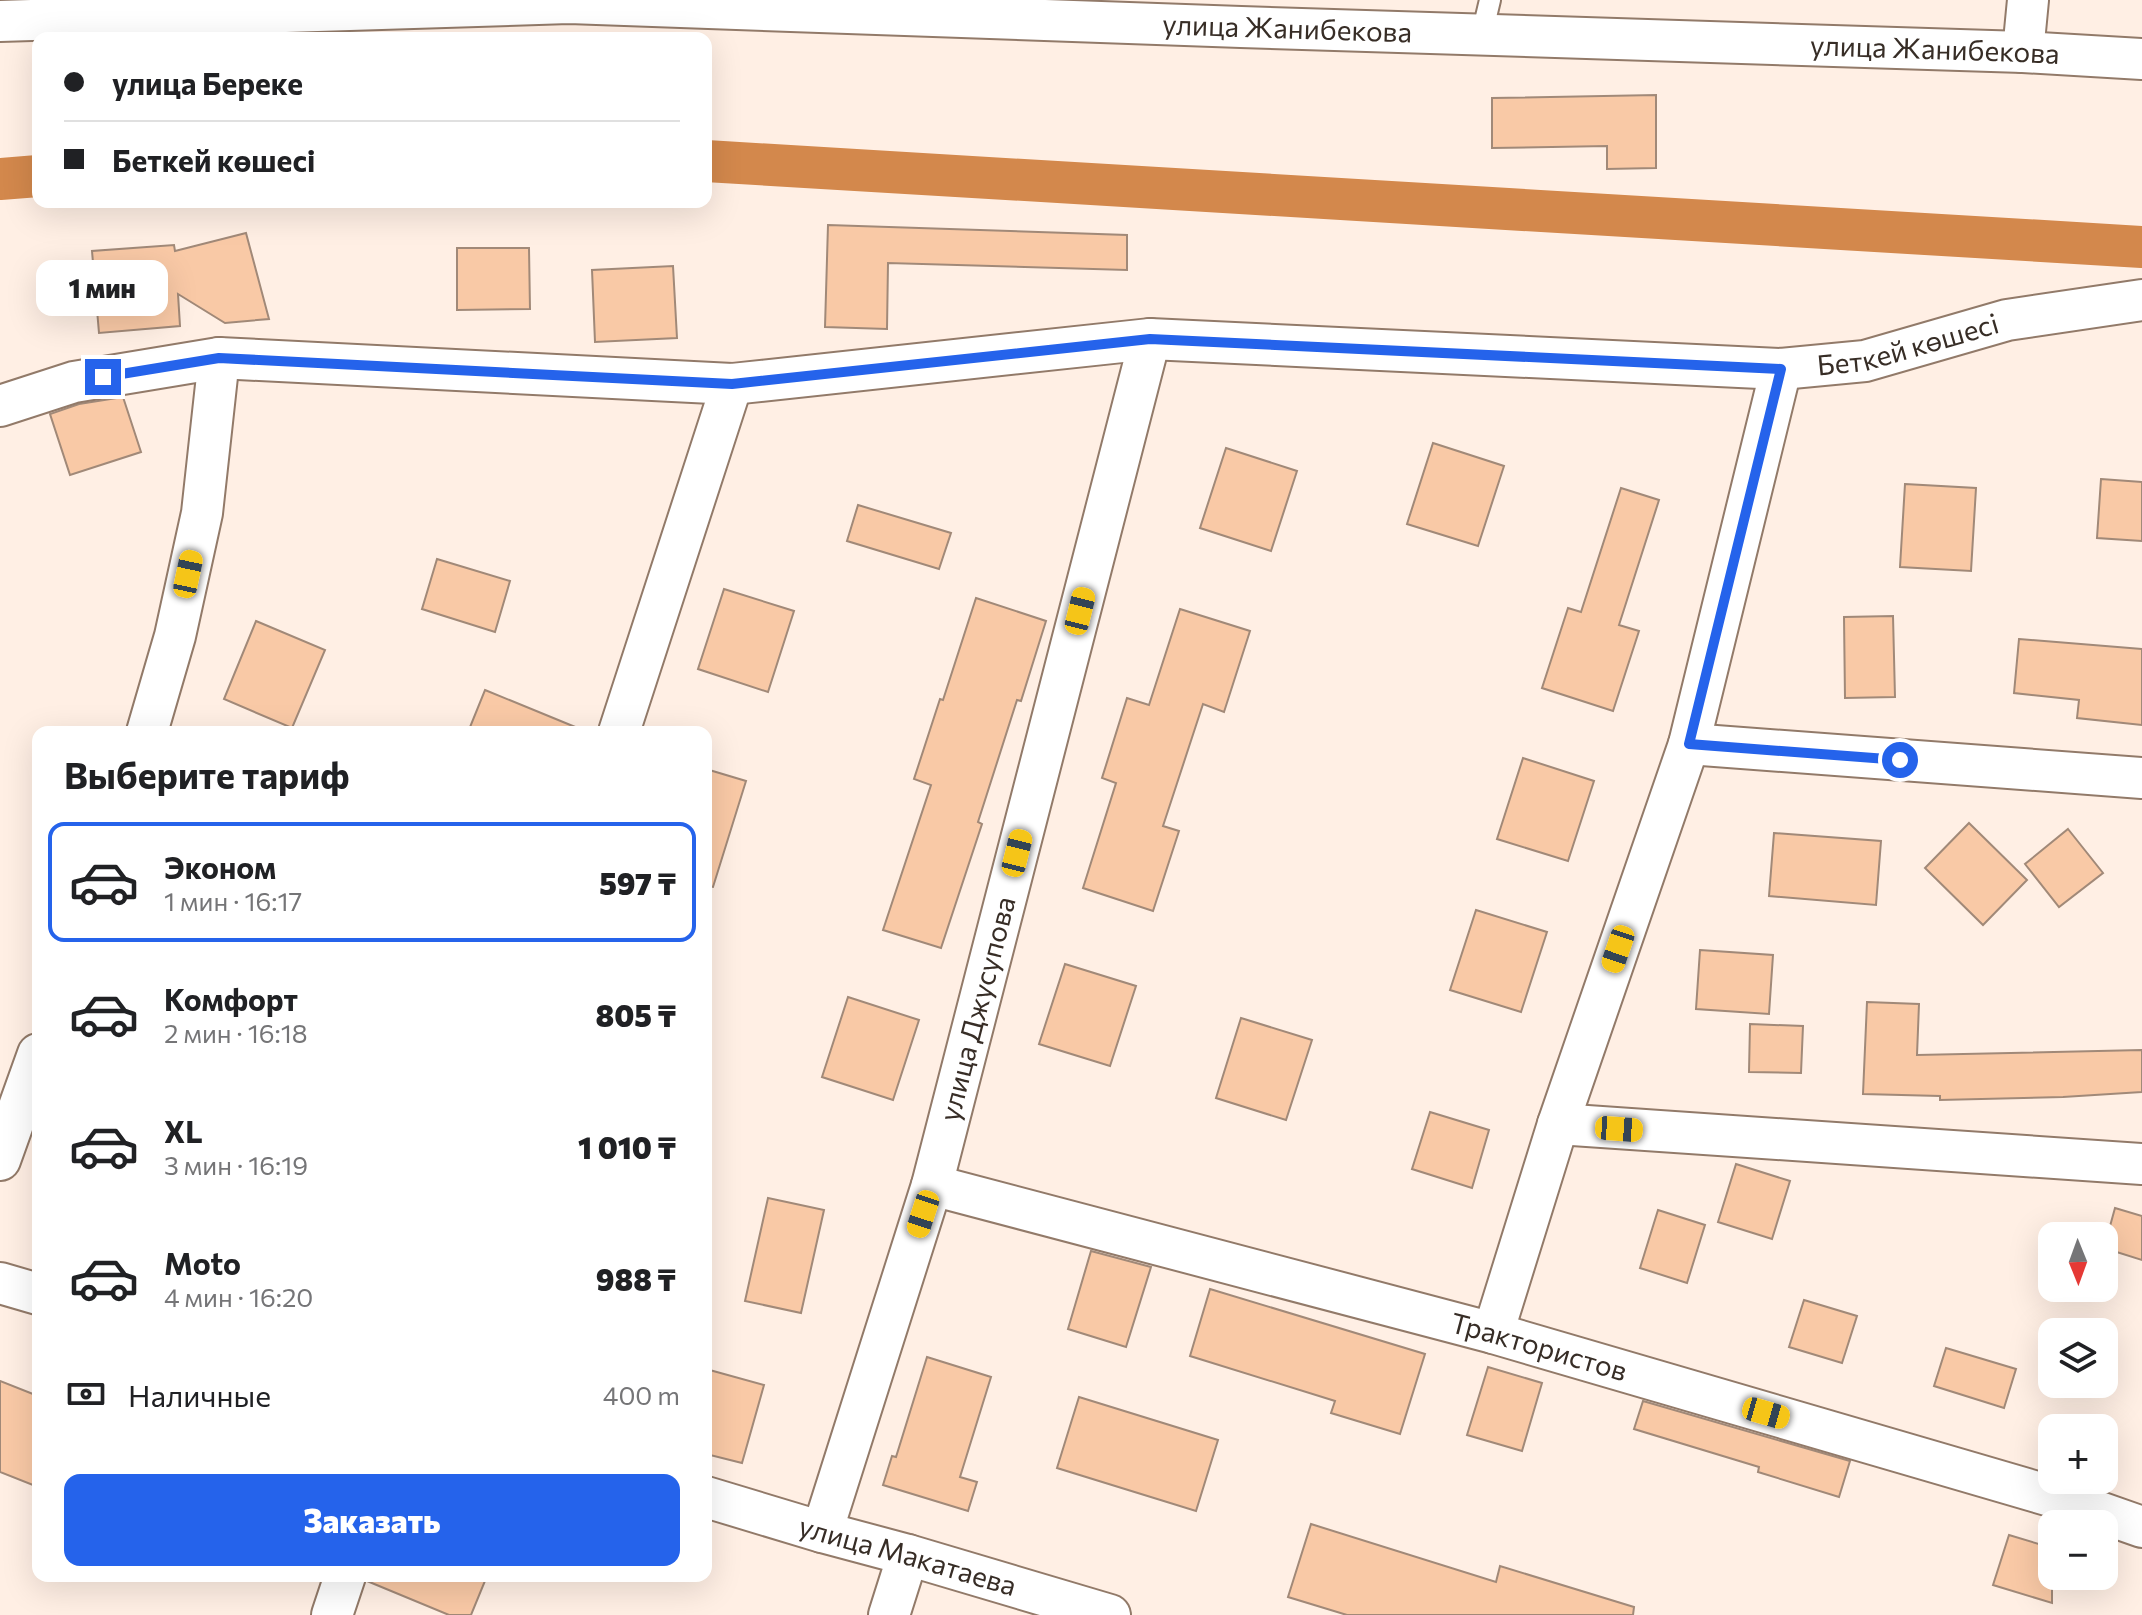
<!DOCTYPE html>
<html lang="ru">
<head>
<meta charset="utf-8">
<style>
	:root { --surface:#fff; --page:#f6f6f6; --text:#202124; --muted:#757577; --line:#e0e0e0; --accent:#2563eb }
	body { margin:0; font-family:Commissioner,sans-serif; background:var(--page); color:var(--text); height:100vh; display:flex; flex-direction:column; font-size:30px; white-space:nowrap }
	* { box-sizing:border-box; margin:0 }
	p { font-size:26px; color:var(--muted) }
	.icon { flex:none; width:44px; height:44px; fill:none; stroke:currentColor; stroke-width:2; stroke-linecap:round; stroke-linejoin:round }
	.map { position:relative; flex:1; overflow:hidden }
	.details { position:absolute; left:32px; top:726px; width:680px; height:856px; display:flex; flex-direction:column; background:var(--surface); border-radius:16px; box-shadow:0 8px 32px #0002 }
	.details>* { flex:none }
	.guide { position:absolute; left:32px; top:32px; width:680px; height:176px; border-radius:16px; box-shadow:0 8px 32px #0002; display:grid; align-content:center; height:176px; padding:0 32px; background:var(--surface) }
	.needle { width:52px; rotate:179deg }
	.controls { position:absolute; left:2038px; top:1222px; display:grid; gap:16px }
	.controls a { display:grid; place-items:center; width:80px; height:80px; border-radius:16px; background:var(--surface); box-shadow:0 8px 32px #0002; font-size:40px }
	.end { position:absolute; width:36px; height:36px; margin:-18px; border:10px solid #2563eb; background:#fff; box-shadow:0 0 0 4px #fff }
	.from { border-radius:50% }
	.bubble { position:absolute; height:56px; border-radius:16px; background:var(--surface); box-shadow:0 8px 32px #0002; font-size:26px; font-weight:800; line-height:56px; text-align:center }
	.car { position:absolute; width:24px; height:48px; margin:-24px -12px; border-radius:10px; box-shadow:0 0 6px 2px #0007; background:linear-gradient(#f5c518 24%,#345 0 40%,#f5c518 0 76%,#345 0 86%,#f5c518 0) }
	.guide b { display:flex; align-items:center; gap:28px; height:76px; font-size:30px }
	.guide b+b { border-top:2px solid var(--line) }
	.guide i { width:20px; height:20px; background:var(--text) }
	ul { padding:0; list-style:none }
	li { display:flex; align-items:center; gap:24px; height:120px; margin:0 16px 12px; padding:0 16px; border:4px solid transparent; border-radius:16px }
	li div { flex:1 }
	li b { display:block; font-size:30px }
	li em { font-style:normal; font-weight:800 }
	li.current { border-color:var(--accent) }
	li>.icon { width:72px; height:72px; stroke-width:1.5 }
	h2 { padding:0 32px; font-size:36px; line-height:96px }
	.pay { display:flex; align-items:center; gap:20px; height:88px; padding:0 32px; font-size:30px }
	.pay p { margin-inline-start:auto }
	.primary-button { display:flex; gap:16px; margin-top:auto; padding:16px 32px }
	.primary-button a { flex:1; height:92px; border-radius:16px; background:var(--accent); color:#fff; font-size:32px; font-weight:800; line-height:92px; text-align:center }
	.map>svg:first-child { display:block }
</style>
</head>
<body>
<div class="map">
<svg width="2142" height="1615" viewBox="0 0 2142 1615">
	<rect width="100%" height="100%" fill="#ffefe4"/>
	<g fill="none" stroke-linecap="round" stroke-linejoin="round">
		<g stroke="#d3884c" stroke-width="42">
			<polyline points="706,161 2142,247"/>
			<polyline points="0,179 38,176"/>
		</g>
	</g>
	<g fill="#f9c9a6" stroke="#a18978" stroke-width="2">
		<polygon points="1656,95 1656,168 1607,169 1607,146 1492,148 1492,98"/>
		<polygon points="828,225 1127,235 1127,270 888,263 887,329 825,327"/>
		<polygon points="246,233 269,319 225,323 178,294 180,326 99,333 92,251 174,245 175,251"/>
		<polygon points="457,248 529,248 530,309 457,310"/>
		<polygon points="673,266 677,338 595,342 592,270"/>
		<polygon points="123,397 141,452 70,475 50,414 79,404"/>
		<polygon points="1433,443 1504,466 1478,546 1407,524"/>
		<polygon points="1226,448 1297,471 1271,551 1200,528"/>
		<polygon points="2101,479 2142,482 2142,541 2097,538"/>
		<polygon points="1905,484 1976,488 1971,571 1900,567"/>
		<polygon points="1621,488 1659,500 1619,625 1639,631 1613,711 1542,688 1568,608 1581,612"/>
		<polygon points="858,505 951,533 939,569 847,541"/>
		<polygon points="437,559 510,581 495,632 422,609"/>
		<polygon points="724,589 794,611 768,692 698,669"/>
		<polygon points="976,598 1046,621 1021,701 1017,700 978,822 982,824 941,948 883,930 931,785 914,779 940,699 943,700"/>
		<polygon points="1180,609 1250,631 1224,712 1203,704 1163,826 1179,831 1153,911 1083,888 1116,783 1102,778 1127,698 1149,705"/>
		<polygon points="1893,616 1895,697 1845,698 1844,617"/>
		<polygon points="256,621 325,650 292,728 224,699"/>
		<polygon points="2019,639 2142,649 2142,725 2077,718 2079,700 2014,693"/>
		<polygon points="485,690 585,731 585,732 468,732"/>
		<polygon points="1523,758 1594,781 1568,861 1497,839"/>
		<polygon points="706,769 746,781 713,887 706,886"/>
		<polygon points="1969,823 2027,880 1983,925 1925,868"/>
		<polygon points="2068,829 2103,873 2059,907 2025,864"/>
		<polygon points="1774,833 1881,841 1876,905 1769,896"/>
		<polygon points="1476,910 1547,932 1521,1012 1450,990"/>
		<polygon points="1700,950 1773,955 1769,1014 1696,1009"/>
		<polygon points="1065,964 1136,986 1110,1066 1039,1044"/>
		<polygon points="848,997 919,1020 893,1100 822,1077"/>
		<polygon points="1867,1002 1919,1004 1917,1055 2142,1050 2142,1092 2063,1097 1940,1100 1940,1096 1863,1094"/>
		<polygon points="1241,1018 1312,1040 1286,1120 1216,1098"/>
		<polygon points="1750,1024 1803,1026 1801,1073 1749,1072"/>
		<polygon points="1430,1112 1489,1130 1472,1188 1412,1169"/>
		<polygon points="1736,1164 1790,1181 1772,1239 1718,1222"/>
		<polygon points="768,1198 824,1210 801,1313 745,1301"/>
		<polygon points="2115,1208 2142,1216 2142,1260 2104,1248"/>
		<polygon points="1658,1210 1705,1225 1687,1283 1640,1268"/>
		<polygon points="1091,1251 1151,1267 1126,1347 1068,1329"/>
		<polygon points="1210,1289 1425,1354 1400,1434 1331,1413 1335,1401 1190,1356"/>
		<polygon points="1804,1300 1857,1316 1842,1363 1789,1347"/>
		<polygon points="1946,1348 2016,1369 2004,1408 1934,1386"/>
		<polygon points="927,1357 991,1377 960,1477 977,1482 968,1511 883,1485 892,1456 896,1457"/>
		<polygon points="1488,1367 1542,1383 1522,1451 1467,1435"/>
		<polygon points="706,1369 764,1385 742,1463 706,1454"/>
		<polygon points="0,1381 38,1396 38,1487 0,1472"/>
		<polygon points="1079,1397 1218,1440 1196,1511 1057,1468"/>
		<polygon points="1643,1401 1850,1461 1839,1497 1758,1472 1759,1467 1634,1429"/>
		<polygon points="1311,1524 1496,1582 1500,1566 1634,1607 1633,1615 1347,1615 1288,1597"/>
		<polygon points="2009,1535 2052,1548 2052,1603 1993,1585"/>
		<polygon points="367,1576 487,1576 471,1615 449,1615 367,1581"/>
	</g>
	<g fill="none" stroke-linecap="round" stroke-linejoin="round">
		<g stroke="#927a69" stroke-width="24">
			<polyline id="service" points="1482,34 1490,0"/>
		</g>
		<g stroke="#927a69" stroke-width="44">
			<g id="minor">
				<path id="s1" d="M 0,21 L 569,3 L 1241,27 L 2023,52 L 2142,59"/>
				<polyline points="2023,52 2028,0"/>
				<path id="s2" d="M 0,406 L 74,382 L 219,358 L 732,384 L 1150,339 L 1781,369 L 1865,361 L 2007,320 L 2142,300"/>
				<polyline points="147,732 175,636 202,513 219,358"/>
				<polyline points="619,732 732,384"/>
				<polyline points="1689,744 2142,778"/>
				<polyline points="1558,1124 2142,1164"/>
				<polyline points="0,1160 38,1054"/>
				<path id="s3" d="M 932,1185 L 1493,1333 L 2071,1502 L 2142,1527"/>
				<polyline points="0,1283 38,1294"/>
				<polyline points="1493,1333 1558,1124 1689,744 1781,369"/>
				<path id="s4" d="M 706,1497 L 822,1532 L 908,1555 L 1110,1615"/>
				<path id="s5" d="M 822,1532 L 932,1185 L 1150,339"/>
				<polyline points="332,1615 345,1576"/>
				<polyline points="889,1615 908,1555"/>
			</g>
		</g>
		<use href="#service" stroke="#fff" stroke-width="20"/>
		<use href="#minor" stroke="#fff" stroke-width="40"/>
	</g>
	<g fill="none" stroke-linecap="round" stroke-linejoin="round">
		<polyline stroke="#2563eb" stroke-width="10" points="103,377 219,358 732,384 1150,339 1781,369 1689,744 1900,760"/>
	</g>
	<g text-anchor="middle" stroke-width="6" stroke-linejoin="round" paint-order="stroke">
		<g font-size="28" fill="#372d26" stroke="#fff">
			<text dy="10" stroke="none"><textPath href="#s1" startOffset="1288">улица Жанибекова</textPath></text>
			<text dy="10" stroke="none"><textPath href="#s1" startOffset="1936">улица Жанибекова</textPath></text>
			<text dy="10" stroke="none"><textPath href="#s2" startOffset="1920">Беткей көшесі</textPath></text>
			<text dy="10" stroke="none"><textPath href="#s5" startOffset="546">улица Джусупова</textPath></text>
			<text dy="10" stroke="none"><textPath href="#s3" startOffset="628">Трактористов</textPath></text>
			<text dy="10" stroke="none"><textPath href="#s4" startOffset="210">улица Макатаева</textPath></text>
		</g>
	</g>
</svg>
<div class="controls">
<a><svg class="needle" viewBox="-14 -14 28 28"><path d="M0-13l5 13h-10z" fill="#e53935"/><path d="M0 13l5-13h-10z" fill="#757577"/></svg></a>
<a><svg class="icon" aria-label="layers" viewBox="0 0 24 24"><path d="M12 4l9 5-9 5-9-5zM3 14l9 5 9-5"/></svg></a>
<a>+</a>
<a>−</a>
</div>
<i class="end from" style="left:1900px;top:760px"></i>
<i class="end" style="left:103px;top:377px"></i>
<div class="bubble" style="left:36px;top:260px;width:132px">1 мин</div>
<i class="car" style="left:188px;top:574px;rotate:12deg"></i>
<i class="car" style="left:1080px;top:611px;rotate:14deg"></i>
<i class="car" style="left:1017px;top:853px;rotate:14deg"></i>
<i class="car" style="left:1618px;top:949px;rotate:199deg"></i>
<i class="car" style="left:1619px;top:1129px;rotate:94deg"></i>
<i class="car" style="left:923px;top:1214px;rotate:198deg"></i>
<i class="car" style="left:1766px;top:1413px;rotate:106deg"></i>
<div class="guide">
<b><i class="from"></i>улица Береке</b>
<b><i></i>Беткей көшесі</b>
</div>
<section class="details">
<h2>Выберите тариф</h2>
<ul>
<li class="current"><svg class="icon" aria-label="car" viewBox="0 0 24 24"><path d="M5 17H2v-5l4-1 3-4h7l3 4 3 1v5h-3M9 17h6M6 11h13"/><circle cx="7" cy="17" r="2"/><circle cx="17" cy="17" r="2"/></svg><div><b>Эконом</b><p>1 мин · 16:17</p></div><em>597 ₸</em></li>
<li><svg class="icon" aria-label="car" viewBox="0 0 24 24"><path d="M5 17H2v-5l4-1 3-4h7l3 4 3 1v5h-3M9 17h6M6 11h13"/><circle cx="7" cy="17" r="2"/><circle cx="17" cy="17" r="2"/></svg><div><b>Комфорт</b><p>2 мин · 16:18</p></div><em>805 ₸</em></li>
<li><svg class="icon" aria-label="car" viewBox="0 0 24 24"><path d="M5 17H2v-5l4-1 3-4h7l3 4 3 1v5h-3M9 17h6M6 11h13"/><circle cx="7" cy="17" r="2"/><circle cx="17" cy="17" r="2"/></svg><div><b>XL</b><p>3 мин · 16:19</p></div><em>1 010 ₸</em></li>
<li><svg class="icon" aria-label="car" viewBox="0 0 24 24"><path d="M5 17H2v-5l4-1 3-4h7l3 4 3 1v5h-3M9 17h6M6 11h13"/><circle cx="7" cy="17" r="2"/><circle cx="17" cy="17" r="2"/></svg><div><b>Moto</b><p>4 мин · 16:20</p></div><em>988 ₸</em></li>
</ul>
<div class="pay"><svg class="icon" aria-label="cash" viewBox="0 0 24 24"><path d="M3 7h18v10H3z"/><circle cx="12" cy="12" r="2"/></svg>Наличные<p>400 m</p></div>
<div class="primary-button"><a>Заказать</a></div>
</section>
</div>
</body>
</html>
